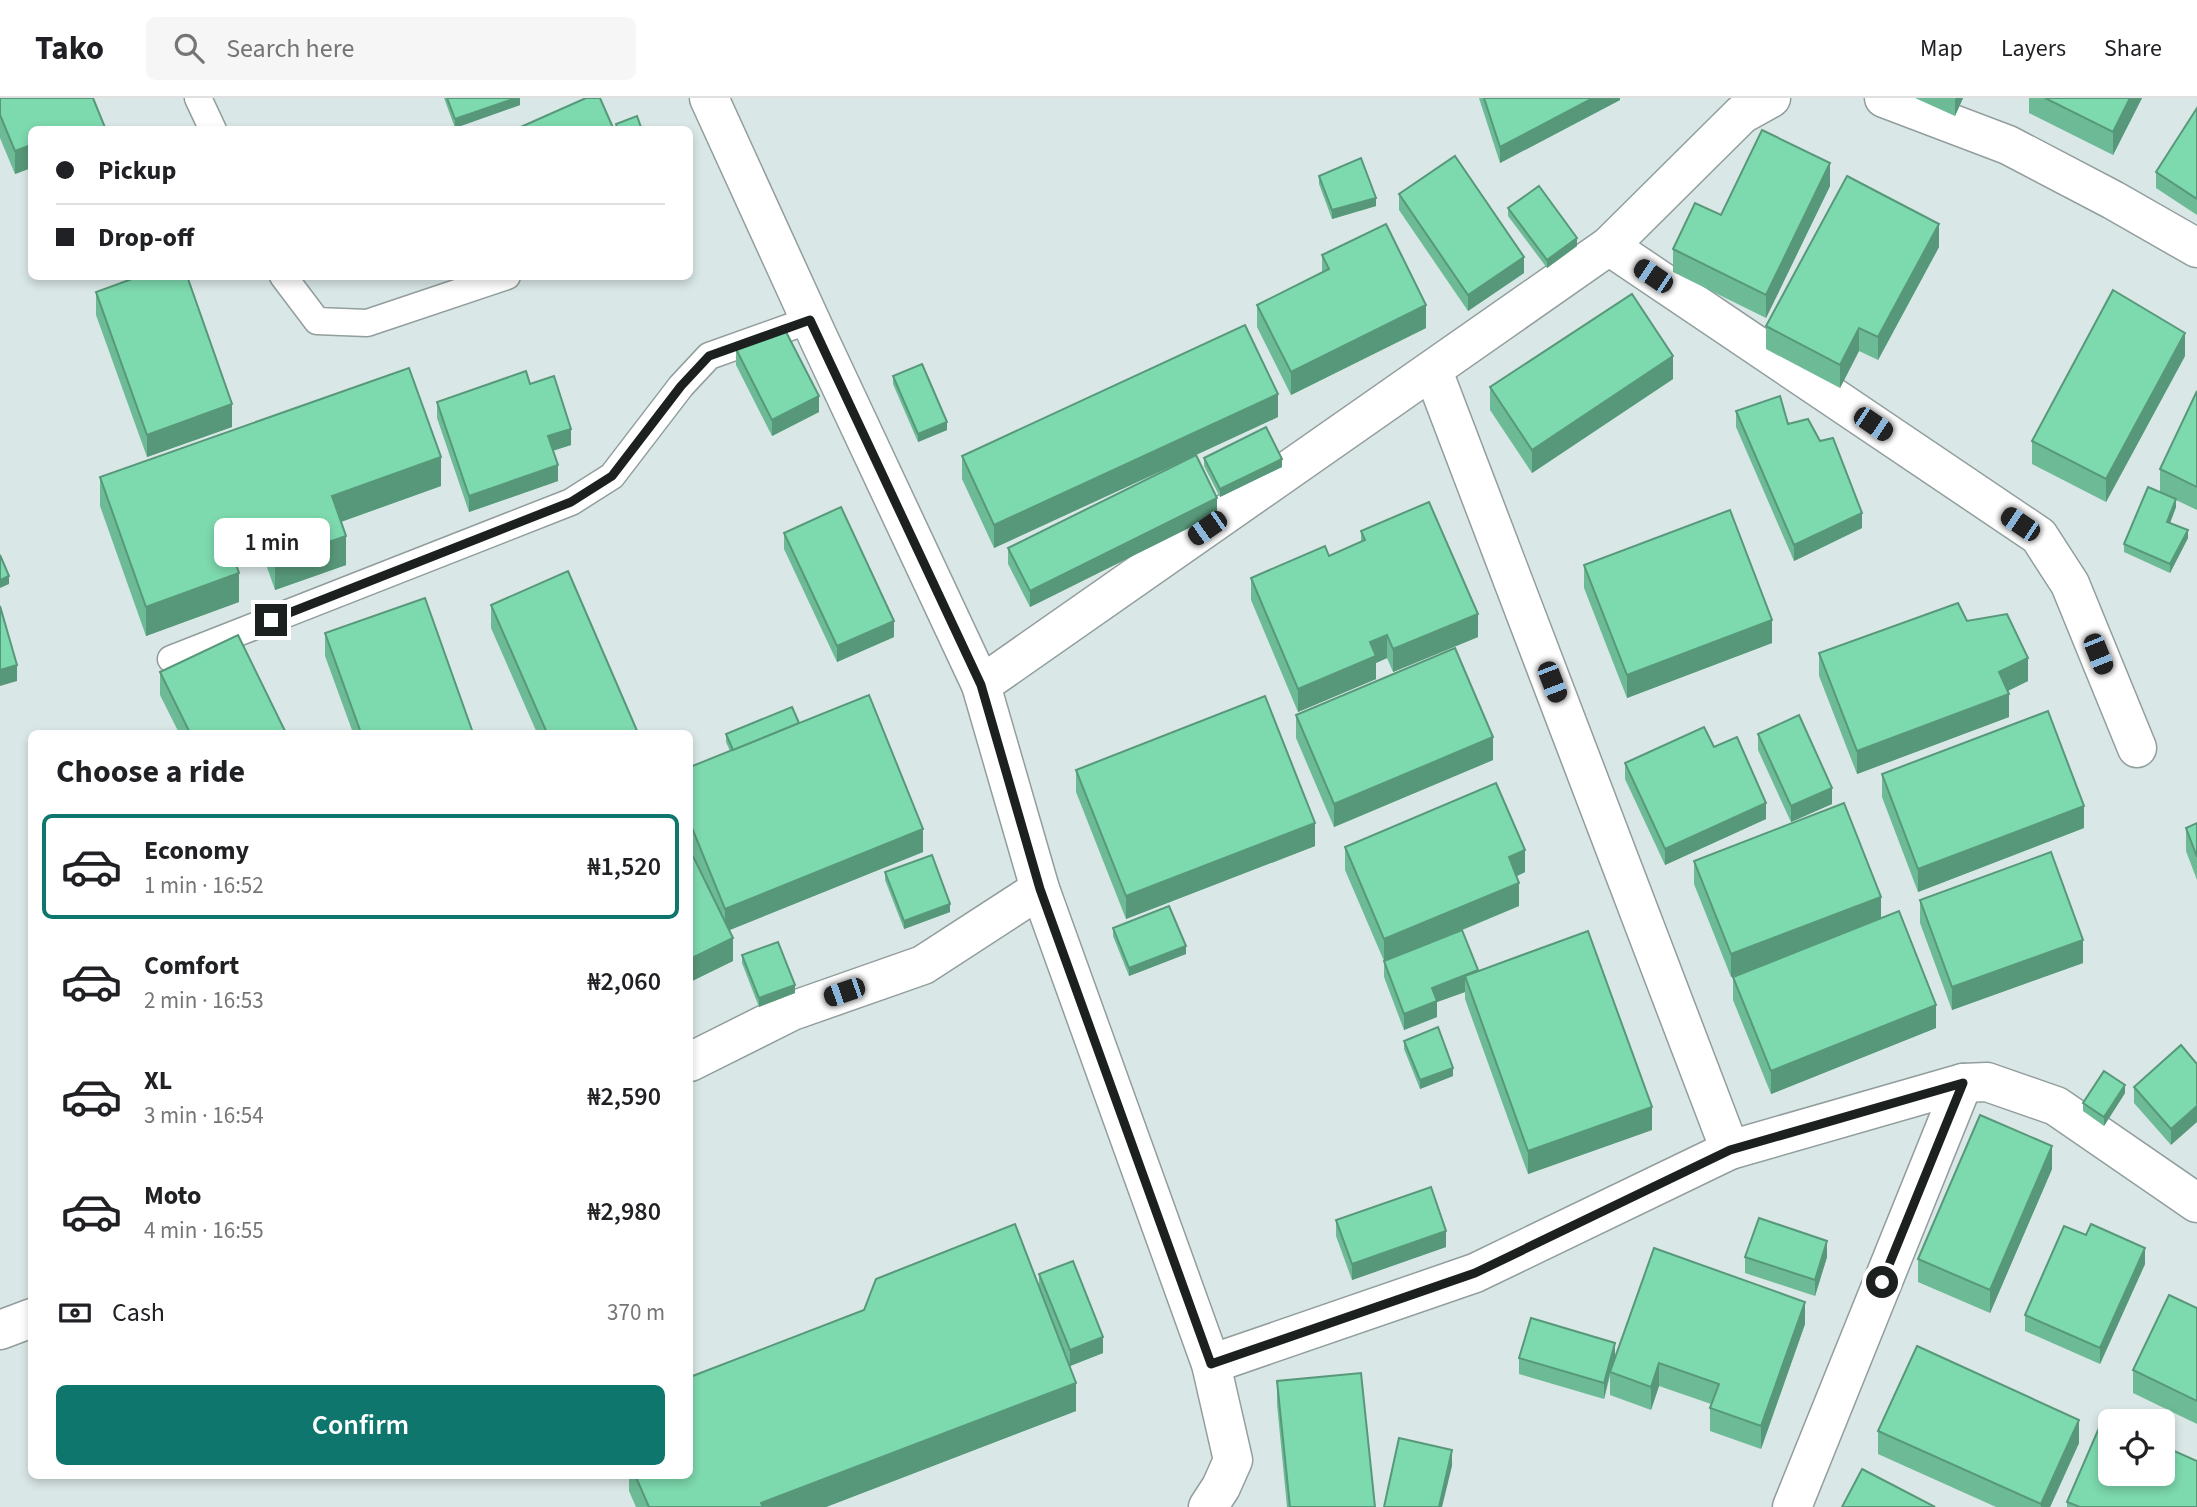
<!DOCTYPE html>
<html lang="en">
<head>
<meta charset="utf-8">
<style>
	:root { --surface:#fff; --page:#f6f6f6; --text:#202124; --muted:#757577; --line:#e0e0e0; --accent:#0f766e }
	body { margin:0; font-family:"Source Sans 3",sans-serif; background:var(--page); color:var(--text); height:100vh; display:flex; flex-direction:column; font-size:26px; white-space:nowrap }
	* { box-sizing:border-box; margin:0 }
	p { font-size:23px; color:var(--muted) }
	.icon { flex:none; width:38px; height:38px; fill:none; stroke:currentColor; stroke-width:2; stroke-linecap:round; stroke-linejoin:round }
	.map { position:relative; flex:1; overflow:hidden }
	.details { position:absolute; left:28px; top:632px; width:665px; height:749px; display:flex; flex-direction:column; background:var(--surface); border-radius:10px; box-shadow:0 4px 10px #0003 }
	.details>* { flex:none }
	.top-card { position:absolute; left:28px; top:28px; width:665px; height:154px; border-radius:10px; box-shadow:0 4px 10px #0003; display:grid; align-content:center; height:154px; padding:0 28px; background:var(--surface) }
	.controls { position:absolute; left:2098px; top:1311px; display:grid; gap:14px }
	.controls a { display:grid; place-items:center; width:77px; height:77px; border-radius:10px; background:var(--surface); box-shadow:0 4px 10px #0003; font-size:35px }
	.end { position:absolute; width:32px; height:32px; margin:-16px; border:9px solid #1c2120; background:#fff; box-shadow:0 0 0 4px #fff }
	.from { border-radius:50% }
	.bubble { position:absolute; height:49px; border-radius:10px; background:var(--surface); box-shadow:0 4px 10px #0003; font-size:23px; font-weight:600; line-height:49px; text-align:center }
	.car { position:absolute; width:21px; height:42px; margin:-21px -10px; border-radius:9px; box-shadow:0 0 5px 2px #0007; background:linear-gradient(#222 24%,#8ab4d8 0 40%,#222 0 76%,#8ab4d8 0 86%,#222 0) }
	.top-card b { display:flex; align-items:center; gap:24px; height:66px; font-size:26px }
	.top-card b+b { border-top:2px solid var(--line) }
	.top-card i { width:18px; height:18px; background:var(--text) }
	ul { padding:0; list-style:none }
	li { display:flex; align-items:center; gap:21px; height:105px; margin:0 14px 10px; padding:0 14px; border:4px solid transparent; border-radius:10px }
	li div { flex:1 }
	li b { display:block; font-size:26px }
	li em { font-style:normal; font-weight:600 }
	li.active { border-color:var(--accent) }
	li>.icon { width:63px; height:63px; stroke-width:1.5 }
	h2 { padding:0 28px; font-size:32px; line-height:84px }
	.pay { display:flex; align-items:center; gap:18px; height:77px; padding:0 28px; font-size:26px }
	.pay p { margin-inline-start:auto }
	.button { display:flex; gap:14px; margin-top:auto; padding:14px 28px }
	.button a { flex:1; height:80px; border-radius:10px; background:var(--accent); color:#fff; font-size:28px; font-weight:600; line-height:80px; text-align:center }
	header { display:flex; align-items:center; gap:42px; box-sizing:border-box; height:98px; padding:0 35px; background:var(--surface); border-bottom:2px solid var(--line) }
	header strong { font-size:33px }
	nav { display:flex; gap:38px; margin-inline-start:auto; font-size:24px }
	.search { width:490px; height:63px; background:var(--page); display:flex; align-items:center; gap:18px; box-sizing:border-box; padding:0 24px; border-radius:10px; color:var(--muted); font-size:26px }
	.map>svg:first-child { display:block }
</style>
</head>
<body>
<header>
<strong>Tako</strong>
<div class="search"><svg class="icon" aria-label="search" viewBox="0 0 24 24"><circle cx="10" cy="10" r="6"/><path d="M15 15l6 6"/></svg>Search here</div>
<nav><a>Map</a><a>Layers</a><a>Share</a></nav>
</header>
<div class="map">
<svg width="2197" height="1409" viewBox="0 0 2197 1409">
	<rect width="100%" height="100%" fill="#d9e7e6"/>
	<g fill="none" stroke-linecap="round" stroke-linejoin="round">
		<g stroke="#919e9d" stroke-width="29">
			<g id="service">
				<polyline points="198,0 213,32"/>
				<polyline points="283,178 317,223 367,225 507,178"/>
				<polyline points="171,561 571,404 612,378 681,288 709,258 810,222"/>
			</g>
		</g>
		<g stroke="#919e9d" stroke-width="41">
			<g id="minor">
				<polyline points="709,0 818,239 981,587 1040,791 1211,1266 1233,1362 1221,1389 1208,1409"/>
				<polyline points="1884,0 2008,47 2113,102 2197,150"/>
				<polyline points="1609,148 2039,438 2070,486 2137,650"/>
				<polyline points="1433,273 1730,1052"/>
				<polyline points="981,587 1609,148 1742,16 1771,0"/>
				<polyline points="690,964 792,913 923,867 1040,791"/>
				<polyline points="0,1232 32,1220"/>
				<polyline points="1211,1266 1475,1175 1730,1052 1963,985 1987,984 2056,1008 2197,1105"/>
				<polyline points="1792,1409 1963,985"/>
			</g>
		</g>
		<use href="#service" stroke="#fff" stroke-width="26"/>
		<use href="#minor" stroke="#fff" stroke-width="38"/>
	</g>
	<g fill="#6cbb96">
		<polygon points="0,0 32,32 32,73 31,70 15,76 0,40"/>
		<polygon points="444,0 520,0 520,7 455,30"/>
		<polygon points="1479,0 1620,0 1620,2 1500,65"/>
		<polygon points="1915,0 1963,0 1955,18"/>
		<polygon points="2029,0 2142,0 2113,57 2029,15"/>
		<polygon points="2197,10 2197,117 2156,90 2156,74"/>
		<polygon points="1319,78 1376,108 1332,121 1319,86"/>
		<polygon points="1830,88 1766,220 1673,174 1673,151 1721,117"/>
		<polygon points="1399,96 1524,175 1468,213 1399,112"/>
		<polygon points="1508,110 1577,148 1547,170 1508,118"/>
		<polygon points="1939,149 1878,262 1859,253 1840,290 1766,251 1766,228"/>
		<polygon points="1322,157 1426,230 1291,297 1257,229 1257,207 1322,174"/>
		<polygon points="96,194 232,329 147,359 96,217"/>
		<polygon points="736,251 819,314 772,338 736,267"/>
		<polygon points="2185,258 2106,404 2032,366 2032,343"/>
		<polygon points="893,278 947,332 918,344 893,286"/>
		<polygon points="1673,281 1532,375 1490,312 1490,289"/>
		<polygon points="530,286 571,347 553,353 558,383 469,414 437,320 437,304"/>
		<polygon points="2197,293 2197,412 2176,402 2176,409 2170,425 2188,440 2170,475 2124,454 2124,446 2160,394 2160,371"/>
		<polygon points="1736,313 1788,326 1862,430 1794,463 1736,329"/>
		<polygon points="1278,319 1196,357 1217,416 1030,509 1008,466 1008,450 1190,360 994,450 962,381 962,358"/>
		<polygon points="1204,360 1282,369 1220,399 1204,368"/>
		<polygon points="100,379 441,388 341,424 346,467 275,492 262,455 235,464 239,504 146,538 100,408"/>
		<polygon points="1361,433 1478,539 1393,574 1387,560 1376,565 1376,581 1298,614 1251,502 1251,480 1329,458 1361,444"/>
		<polygon points="784,435 894,539 837,564 784,451"/>
		<polygon points="1584,467 1772,545 1627,600 1584,490"/>
		<polygon points="491,507 638,635 537,635 491,530"/>
		<polygon points="325,535 473,635 353,635 325,558"/>
		<polygon points="1819,555 2028,583 2008,593 2009,619 1857,676 1819,578"/>
		<polygon points="160,574 286,635 179,635 160,597"/>
		<polygon points="1296,617 1493,662 1334,729 1296,640"/>
		<polygon points="799,625 923,754 729,832 733,863 690,884 690,752 699,770 690,748 690,669 730,653 726,644 726,636"/>
		<polygon points="1758,636 1832,706 1791,724 1758,652"/>
		<polygon points="1625,665 1766,721 1665,767 1625,681"/>
		<polygon points="1076,672 1315,748 1126,821 1076,694"/>
		<polygon points="1882,676 2084,730 1918,794 1882,699"/>
		<polygon points="2197,725 2197,782 2186,753 2186,730"/>
		<polygon points="1345,749 1525,774 1517,778 1519,808 1446,839 1478,873 1652,1032 1528,1076 1465,901 1465,894 1437,904 1437,919 1404,932 1384,879 1384,863 1345,772"/>
		<polygon points="1694,763 1881,820 1936,930 1771,996 1733,902 1733,879 1765,866 1731,879 1694,786"/>
		<polygon points="885,774 950,814 904,831 885,782"/>
		<polygon points="1920,802 2083,865 1952,912 1920,825"/>
		<polygon points="1113,830 1186,856 1129,878 1113,838"/>
		<polygon points="742,857 795,895 759,909 742,865"/>
		<polygon points="1404,943 1453,978 1420,991 1404,951"/>
		<polygon points="2181,947 2171,1047 2134,1005 2134,989"/>
		<polygon points="2125,995 2104,1028 2083,1013 2083,1005"/>
		<polygon points="2052,1071 1990,1215 1918,1184 1918,1161"/>
		<polygon points="1336,1122 1446,1149 1352,1182 1336,1138"/>
		<polygon points="1745,1159 1827,1159 1815,1198 1745,1175"/>
		<polygon points="2145,1166 2100,1266 2025,1233 2025,1217"/>
		<polygon points="1039,1176 1103,1255 1070,1268 1076,1313 826,1409 636,1409 629,1393 629,1377 690,1377 1039,1189"/>
		<polygon points="2197,1210 2197,1326 2133,1295 2133,1272"/>
		<polygon points="1805,1226 1761,1351 1710,1333 1710,1310 1711,1306 1659,1288 1651,1312 1610,1297 1610,1278 1604,1301 1519,1276 1519,1260 1615,1262"/>
		<polygon points="1277,1283 1375,1409 1287,1409 1277,1306"/>
		<polygon points="1878,1333 2079,1345 2050,1409 1996,1409 1878,1356"/>
		<polygon points="2067,1404 2197,1409 2067,1409"/>
	</g>
	<g fill="#58987a">
		<polygon points="516,0 520,0 520,7 455,30 455,21"/>
		<polygon points="1593,0 1620,0 1620,2 1500,65 1500,49"/>
		<polygon points="1956,0 1963,0 1955,18 1955,2"/>
		<polygon points="2130,0 2142,0 2113,57 2113,34"/>
		<polygon points="31,47 31,70 15,76 15,53"/>
		<polygon points="1830,65 1830,88 1766,220 1766,197"/>
		<polygon points="1376,100 1376,108 1332,121 1332,112"/>
		<polygon points="1939,126 1939,149 1878,262 1878,239"/>
		<polygon points="1577,140 1577,148 1547,170 1547,162"/>
		<polygon points="1524,159 1524,175 1468,213 1468,197"/>
		<polygon points="1426,207 1426,230 1291,297 1291,274"/>
		<polygon points="1859,230 1859,253 1840,290 1840,267"/>
		<polygon points="2185,235 2185,258 2106,404 2106,381"/>
		<polygon points="1673,258 1673,281 1532,375 1532,352"/>
		<polygon points="1278,296 1278,319 994,450 994,427"/>
		<polygon points="819,298 819,314 772,338 772,322"/>
		<polygon points="232,306 232,329 147,359 147,337"/>
		<polygon points="947,324 947,332 918,344 918,336"/>
		<polygon points="571,331 571,347 548,354 548,338"/>
		<polygon points="441,359 441,388 332,427 332,398"/>
		<polygon points="1282,361 1282,369 1220,399 1220,391"/>
		<polygon points="558,367 558,383 469,414 469,398"/>
		<polygon points="1217,400 1217,416 1030,509 1030,493"/>
		<polygon points="2176,401 2176,409 2167,433 2167,424"/>
		<polygon points="1862,415 1862,430 1794,463 1794,447"/>
		<polygon points="262,426 262,455 226,467 226,438"/>
		<polygon points="2188,432 2188,440 2170,475 2170,466"/>
		<polygon points="346,438 346,467 275,492 275,463"/>
		<polygon points="239,475 239,504 146,538 146,509"/>
		<polygon points="9,478 9,486 0,490 0,482"/>
		<polygon points="1478,516 1478,539 1393,574 1393,551"/>
		<polygon points="1772,522 1772,545 1627,600 1627,577"/>
		<polygon points="894,523 894,539 837,564 837,548"/>
		<polygon points="1387,537 1387,560 1376,565 1376,581 1298,614 1298,591 1370,544"/>
		<polygon points="2028,560 2028,583 1999,597 1999,574"/>
		<polygon points="17,567 17,583 0,588 0,572"/>
		<polygon points="2009,596 2009,619 1857,676 1857,653"/>
		<polygon points="1493,639 1493,662 1334,729 1334,706"/>
		<polygon points="1832,690 1832,706 1791,724 1791,708"/>
		<polygon points="1766,705 1766,721 1665,767 1665,751"/>
		<polygon points="2084,708 2084,730 1918,794 1918,771"/>
		<polygon points="1315,725 1315,748 1126,821 1126,798"/>
		<polygon points="923,731 923,754 725,834 725,811"/>
		<polygon points="1525,752 1525,774 1509,782 1509,759"/>
		<polygon points="1519,785 1519,808 1384,864 1384,841"/>
		<polygon points="1881,799 1881,822 1731,879 1731,856"/>
		<polygon points="950,806 950,814 904,831 904,823"/>
		<polygon points="733,840 733,863 690,884 690,861"/>
		<polygon points="2083,842 2083,865 1952,912 1952,889"/>
		<polygon points="1186,848 1186,856 1129,878 1129,870"/>
		<polygon points="1478,872 1465,878 1465,894 1437,904 1437,919 1404,932 1404,916 1432,890"/>
		<polygon points="795,887 795,895 759,909 759,900"/>
		<polygon points="1936,907 1936,930 1771,996 1771,973"/>
		<polygon points="1453,970 1453,978 1420,991 1420,982"/>
		<polygon points="2125,987 2125,995 2104,1028 2104,1019"/>
		<polygon points="2197,1008 2197,1024 2171,1047 2171,1031"/>
		<polygon points="1652,1009 1652,1032 1528,1076 1528,1053"/>
		<polygon points="2052,1048 2052,1071 1990,1215 1990,1192"/>
		<polygon points="1446,1133 1446,1149 1352,1182 1352,1166"/>
		<polygon points="1827,1143 1827,1159 1815,1198 1815,1182"/>
		<polygon points="2145,1150 2145,1166 2100,1266 2100,1250"/>
		<polygon points="1805,1204 1805,1226 1761,1351 1761,1328"/>
		<polygon points="1103,1239 1103,1255 1070,1268 1070,1252"/>
		<polygon points="1615,1245 1615,1261 1610,1274 1604,1301 1604,1285"/>
		<polygon points="1659,1265 1659,1288 1651,1312 1651,1289"/>
		<polygon points="1076,1285 1076,1313 826,1409 761,1409 761,1405"/>
		<polygon points="2079,1322 2079,1345 2050,1409 2041,1409 2041,1406"/>
		<polygon points="1452,1352 1452,1368 1442,1409 1439,1409"/>
	</g>
	<g fill="#7dd9ae" stroke="#58987a" stroke-width="2">
		<polygon points="0,0 93,0 106,32 32,32 32,50 31,47 15,53 0,17"/>
		<polygon points="447,0 516,0 455,21"/>
		<polygon points="586,0 600,0 614,32 514,32"/>
		<polygon points="1484,0 1593,0 1500,49"/>
		<polygon points="2045,0 2130,0 2113,34"/>
		<polygon points="2197,10 2197,101 2156,74"/>
		<polygon points="637,18 642,32 618,32 616,26"/>
		<polygon points="1762,32 1830,65 1766,197 1673,151 1695,105 1721,117"/>
		<polygon points="1455,58 1524,159 1468,197 1399,96"/>
		<polygon points="1361,60 1376,100 1332,112 1319,78"/>
		<polygon points="1847,78 1939,126 1878,239 1859,230 1840,267 1766,228"/>
		<polygon points="1539,88 1577,140 1547,162 1508,110"/>
		<polygon points="1386,126 1426,207 1291,274 1257,207 1329,171 1322,157"/>
		<polygon points="140,178 187,178 232,306 147,337 96,194"/>
		<polygon points="2113,192 2185,235 2106,381 2032,343"/>
		<polygon points="1632,196 1673,258 1532,352 1490,289"/>
		<polygon points="1245,227 1278,296 994,427 962,358"/>
		<polygon points="783,228 819,298 772,322 736,251"/>
		<polygon points="922,266 947,324 918,336 893,278"/>
		<polygon points="409,270 441,359 332,398 346,438 275,463 262,426 226,438 239,475 146,509 100,379"/>
		<polygon points="526,273 530,286 554,278 571,331 548,338 558,367 469,398 437,304"/>
		<polygon points="2197,293 2197,389 2160,371"/>
		<polygon points="1780,298 1788,326 1808,321 1820,343 1833,340 1862,415 1794,447 1736,313"/>
		<polygon points="1266,329 1282,361 1220,391 1204,360"/>
		<polygon points="1196,357 1217,400 1030,493 1008,450"/>
		<polygon points="2148,389 2176,401 2167,424 2188,432 2170,466 2124,446"/>
		<polygon points="1429,404 1478,516 1393,551 1387,537 1370,544 1376,558 1298,591 1251,480 1325,448 1329,458 1365,442 1361,433"/>
		<polygon points="841,409 894,523 837,548 784,435"/>
		<polygon points="1730,412 1772,522 1627,577 1584,467"/>
		<polygon points="0,457 9,478 0,482"/>
		<polygon points="568,473 638,635 547,635 491,507"/>
		<polygon points="425,500 473,635 361,635 325,535"/>
		<polygon points="1958,505 1967,523 2007,516 2028,560 1999,574 2009,596 1857,653 1819,555"/>
		<polygon points="0,508 17,567 0,572"/>
		<polygon points="238,537 286,635 190,635 160,574"/>
		<polygon points="1455,550 1493,639 1334,706 1296,617"/>
		<polygon points="869,597 923,731 725,811 690,725 690,669"/>
		<polygon points="1265,598 1315,725 1126,798 1076,672"/>
		<polygon points="792,609 799,625 733,652 726,636"/>
		<polygon points="2048,613 2084,708 1918,771 1882,676"/>
		<polygon points="1799,617 1832,690 1791,708 1758,636"/>
		<polygon points="1704,629 1714,649 1737,639 1766,705 1665,751 1625,665"/>
		<polygon points="1496,685 1525,752 1509,759 1519,785 1384,841 1345,749"/>
		<polygon points="1844,705 1881,799 1731,856 1694,763"/>
		<polygon points="2197,725 2197,759 2186,730"/>
		<polygon points="690,752 733,840 690,861"/>
		<polygon points="2051,754 2083,842 1952,889 1920,802"/>
		<polygon points="932,757 950,806 904,823 885,774"/>
		<polygon points="1169,808 1186,848 1129,870 1113,830"/>
		<polygon points="1899,813 1936,907 1771,973 1733,879"/>
		<polygon points="1462,832 1478,872 1432,890 1437,903 1404,916 1384,863"/>
		<polygon points="1588,833 1652,1009 1528,1053 1465,878"/>
		<polygon points="778,844 795,887 759,900 742,857"/>
		<polygon points="1438,929 1453,970 1420,982 1404,943"/>
		<polygon points="2181,947 2197,966 2197,1008 2171,1031 2134,989"/>
		<polygon points="2104,973 2125,987 2104,1019 2083,1005"/>
		<polygon points="1980,1017 2052,1048 1990,1192 1918,1161"/>
		<polygon points="1431,1089 1446,1133 1352,1166 1336,1122"/>
		<polygon points="1759,1120 1827,1143 1815,1182 1745,1159"/>
		<polygon points="1015,1126 1076,1285 761,1405 763,1409 649,1409 635,1377 690,1377 690,1279 864,1212 876,1181"/>
		<polygon points="2091,1126 2145,1150 2100,1250 2025,1217 2064,1128 2086,1137"/>
		<polygon points="1654,1150 1805,1204 1761,1328 1710,1310 1719,1286 1659,1265 1651,1289 1610,1274"/>
		<polygon points="1073,1163 1103,1239 1070,1252 1039,1176"/>
		<polygon points="2169,1197 2197,1210 2197,1303 2133,1272"/>
		<polygon points="1531,1220 1615,1245 1604,1285 1519,1260"/>
		<polygon points="1917,1248 2079,1322 2041,1406 1878,1333"/>
		<polygon points="1361,1275 1375,1409 1290,1409 1277,1283"/>
		<polygon points="2102,1323 2110,1326 2110,1376 2163,1376 2163,1348 2197,1363 2197,1409 2080,1409 2067,1404"/>
		<polygon points="1399,1340 1452,1352 1439,1409 1384,1409"/>
		<polygon points="1862,1371 1935,1409 1842,1409"/>
	</g>
	<g fill="none" stroke-linecap="round" stroke-linejoin="round">
		<polyline stroke="#1c2120" stroke-width="9" points="271,522 571,404 612,378 681,288 709,258 810,222 981,587 1040,791 1211,1266 1475,1175 1730,1052 1963,985 1882,1184"/>
	</g>
</svg>
<div class="controls">
<a><svg class="icon" aria-label="locate" viewBox="0 0 24 24"><circle cx="12" cy="12" r="6"/><path d="M12 2v4M12 18v4M2 12h4M18 12h4"/></svg></a>
</div>
<i class="end from" style="left:1882px;top:1184px"></i>
<i class="end" style="left:271px;top:522px"></i>
<div class="bubble" style="left:214px;top:420px;width:116px">1 min</div>
<i class="car" style="left:1653px;top:178px;rotate:304deg"></i>
<i class="car" style="left:1873px;top:326px;rotate:124deg"></i>
<i class="car" style="left:2020px;top:426px;rotate:304deg"></i>
<i class="car" style="left:1207px;top:430px;rotate:235deg"></i>
<i class="car" style="left:2098px;top:556px;rotate:158deg"></i>
<i class="car" style="left:1552px;top:584px;rotate:159deg"></i>
<i class="car" style="left:844px;top:894px;rotate:251deg"></i>
<div class="top-card">
<b><i class="from"></i>Pickup</b>
<b><i></i>Drop-off</b>
</div>
<section class="details">
<h2>Choose a ride</h2>
<ul>
<li class="active"><svg class="icon" aria-label="car" viewBox="0 0 24 24"><path d="M5 17H2v-5l4-1 3-4h7l3 4 3 1v5h-3M9 17h6M6 11h13"/><circle cx="7" cy="17" r="2"/><circle cx="17" cy="17" r="2"/></svg><div><b>Economy</b><p>1 min · 16:52</p></div><em>₦1,520</em></li>
<li><svg class="icon" aria-label="car" viewBox="0 0 24 24"><path d="M5 17H2v-5l4-1 3-4h7l3 4 3 1v5h-3M9 17h6M6 11h13"/><circle cx="7" cy="17" r="2"/><circle cx="17" cy="17" r="2"/></svg><div><b>Comfort</b><p>2 min · 16:53</p></div><em>₦2,060</em></li>
<li><svg class="icon" aria-label="car" viewBox="0 0 24 24"><path d="M5 17H2v-5l4-1 3-4h7l3 4 3 1v5h-3M9 17h6M6 11h13"/><circle cx="7" cy="17" r="2"/><circle cx="17" cy="17" r="2"/></svg><div><b>XL</b><p>3 min · 16:54</p></div><em>₦2,590</em></li>
<li><svg class="icon" aria-label="car" viewBox="0 0 24 24"><path d="M5 17H2v-5l4-1 3-4h7l3 4 3 1v5h-3M9 17h6M6 11h13"/><circle cx="7" cy="17" r="2"/><circle cx="17" cy="17" r="2"/></svg><div><b>Moto</b><p>4 min · 16:55</p></div><em>₦2,980</em></li>
</ul>
<div class="pay"><svg class="icon" aria-label="cash" viewBox="0 0 24 24"><path d="M3 7h18v10H3z"/><circle cx="12" cy="12" r="2"/></svg>Cash<p>370 m</p></div>
<div class="button"><a>Confirm</a></div>
</section>
</div>
</body>
</html>
